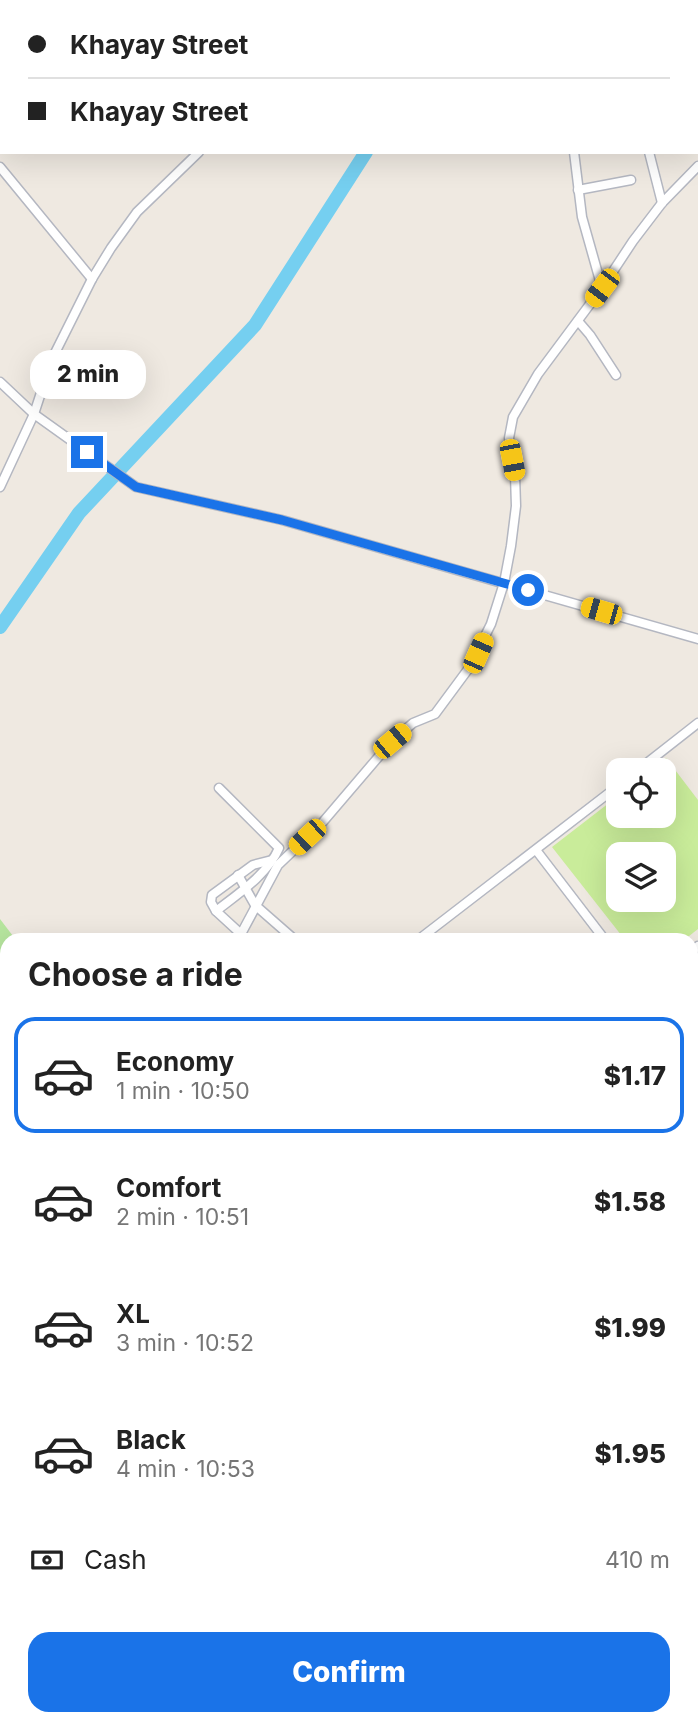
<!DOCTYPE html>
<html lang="en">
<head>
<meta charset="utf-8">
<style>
	:root { --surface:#fff; --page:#f6f6f6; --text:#222; --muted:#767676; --line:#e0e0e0; --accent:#1a73e8 }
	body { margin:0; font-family:Inter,sans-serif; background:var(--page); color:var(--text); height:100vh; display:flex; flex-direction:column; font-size:26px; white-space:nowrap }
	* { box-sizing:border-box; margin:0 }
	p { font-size:23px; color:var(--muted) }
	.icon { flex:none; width:38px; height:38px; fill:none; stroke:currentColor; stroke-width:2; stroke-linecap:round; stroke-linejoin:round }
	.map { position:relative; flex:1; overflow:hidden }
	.sheet { position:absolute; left:0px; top:933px; width:698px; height:793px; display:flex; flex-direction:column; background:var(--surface); border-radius:21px 21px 0 0; box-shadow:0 7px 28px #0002 }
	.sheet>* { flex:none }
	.banner { position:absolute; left:0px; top:0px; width:698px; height:154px; box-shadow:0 7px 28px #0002; display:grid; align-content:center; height:154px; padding:0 28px; background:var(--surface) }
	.fabs { position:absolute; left:606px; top:758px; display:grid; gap:14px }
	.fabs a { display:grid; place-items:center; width:70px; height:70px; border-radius:14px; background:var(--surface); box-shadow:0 7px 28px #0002; font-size:35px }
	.end { position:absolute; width:32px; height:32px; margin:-16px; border:9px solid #1a73e8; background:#fff; box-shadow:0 0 0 4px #fff }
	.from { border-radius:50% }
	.bubble { position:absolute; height:49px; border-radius:21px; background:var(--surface); box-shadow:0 7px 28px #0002; font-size:23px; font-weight:800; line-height:49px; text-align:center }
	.car { position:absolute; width:21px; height:42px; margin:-21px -10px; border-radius:9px; box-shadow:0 0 5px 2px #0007; background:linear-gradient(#f5c518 24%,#345 0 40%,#f5c518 0 76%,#345 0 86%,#f5c518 0) }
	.banner b { display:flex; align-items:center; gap:24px; height:66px; font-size:26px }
	.banner b+b { border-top:2px solid var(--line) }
	.banner i { width:18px; height:18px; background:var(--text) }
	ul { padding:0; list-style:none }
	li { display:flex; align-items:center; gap:21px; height:116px; margin:0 14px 10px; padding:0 14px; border:4px solid transparent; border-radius:21px }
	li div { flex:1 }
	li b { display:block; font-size:26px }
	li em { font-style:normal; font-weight:800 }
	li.on { border-color:var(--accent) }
	li>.icon { width:63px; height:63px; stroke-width:1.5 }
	h2 { padding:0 28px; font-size:32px; line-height:84px }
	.pay { display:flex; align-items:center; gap:18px; height:77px; padding:0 28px; font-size:26px }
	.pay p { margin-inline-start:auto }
	.cta { display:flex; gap:14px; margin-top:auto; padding:14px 28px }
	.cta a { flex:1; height:80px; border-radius:21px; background:var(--accent); color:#fff; font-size:28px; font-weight:800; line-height:80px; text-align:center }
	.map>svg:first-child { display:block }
</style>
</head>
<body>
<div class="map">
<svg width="698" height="1725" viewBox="0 0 698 1725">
	<rect width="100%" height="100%" fill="#efe9e1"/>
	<g fill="#b6e59e">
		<polygon points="0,919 16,940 7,940 7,1459 0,1453"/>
		<polygon points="266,1718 553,1718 553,1719 543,1725 259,1725"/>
	</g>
	<path fill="#c9ec9a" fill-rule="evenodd" d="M 666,758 L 698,800 L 698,929 L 684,940 L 625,940 L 552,847 L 618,796 L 618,816 L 663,816 L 663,770 L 651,770 ZM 618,854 L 663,854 L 663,900 L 618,900 Z"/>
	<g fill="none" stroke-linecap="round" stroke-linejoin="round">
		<g stroke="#75cff0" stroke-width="14">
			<polyline points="427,2 427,0"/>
			<polyline points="0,627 79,513 255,325 366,152"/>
		</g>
		<g stroke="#b4b7c1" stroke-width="11">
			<g id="minor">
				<polyline points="180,0 181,2"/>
				<polyline points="320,0 324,2"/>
				<polyline points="666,0 666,2"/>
				<polyline points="289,2 290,0"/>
				<polyline points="563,2 563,0"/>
				<polyline points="696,91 698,89"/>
				<polyline points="696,132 698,136"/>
				<polyline points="574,152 582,217 602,288"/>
				<polyline points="649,152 662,203"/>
				<polyline points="0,167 92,279"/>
				<polyline points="578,190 631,180"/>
				<polyline points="578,321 590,335 616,375"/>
				<polyline points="0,382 34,414 136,487 282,520 698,639"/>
				<polyline points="0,487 34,414 52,359 92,279 111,248 137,212 199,152"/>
				<polyline points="638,770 698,723"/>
				<polyline points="536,850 605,940"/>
				<polyline points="238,875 255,905 295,940"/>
				<path d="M 216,911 C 238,894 268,874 279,848 L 219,788"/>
				<polyline points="241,934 216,911 211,902 212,895 253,865 272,860"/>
				<polyline points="241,940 241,934 278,865 322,823 392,741 413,723 435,714 469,668 491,624 504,583 511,546 516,506 515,475 509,438 513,417 538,374 602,288 633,241 662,203 698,166"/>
				<polyline points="418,940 618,786"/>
				<polyline points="691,952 698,946"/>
				<polyline points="691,1052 698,1061"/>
				<polyline points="691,1103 698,1097"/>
				<polyline points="691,1171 698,1166"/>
				<polyline points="691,1253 698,1247"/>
				<polyline points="691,1285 698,1294"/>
				<polyline points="691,1375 698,1370"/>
				<polyline points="691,1466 698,1461"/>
				<polyline points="691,1522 698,1531"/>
				<polyline points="691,1562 698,1557"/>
				<polyline points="691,1649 698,1644"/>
				<polyline points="691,1716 698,1712"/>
				<polyline points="679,1725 688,1718"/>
			</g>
		</g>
		<g stroke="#c9c9c9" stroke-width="16">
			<g id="primary">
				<polyline points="691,1670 698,1666"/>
				<polyline points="691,1702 698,1697"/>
				<polyline points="610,1725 620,1718"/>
				<polyline points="655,1725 665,1718"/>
			</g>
		</g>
		<use href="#minor" stroke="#fff" stroke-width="8"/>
		<use href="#primary" stroke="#f2d163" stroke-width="12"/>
	</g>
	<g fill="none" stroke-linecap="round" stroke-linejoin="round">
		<polyline stroke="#1a73e8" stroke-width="9" points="87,452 136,487 282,520 528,590"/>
	</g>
</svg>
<div class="fabs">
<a><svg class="icon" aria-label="locate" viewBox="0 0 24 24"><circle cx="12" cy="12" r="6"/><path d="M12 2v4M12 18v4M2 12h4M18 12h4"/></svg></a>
<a><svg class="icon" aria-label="layers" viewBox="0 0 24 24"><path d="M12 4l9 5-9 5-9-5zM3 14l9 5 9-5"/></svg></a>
</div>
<i class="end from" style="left:528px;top:590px"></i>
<i class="end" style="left:87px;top:452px"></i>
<div class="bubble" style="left:30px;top:350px;width:116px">2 min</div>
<i class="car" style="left:602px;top:288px;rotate:217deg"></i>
<i class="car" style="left:512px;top:460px;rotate:169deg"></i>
<i class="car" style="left:601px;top:611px;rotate:286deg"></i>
<i class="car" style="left:478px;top:653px;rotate:24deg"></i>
<i class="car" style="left:392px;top:741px;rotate:50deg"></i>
<i class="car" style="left:307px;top:837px;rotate:227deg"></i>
<div class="banner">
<b><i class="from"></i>Khayay Street</b>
<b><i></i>Khayay Street</b>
</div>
<section class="sheet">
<h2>Choose a ride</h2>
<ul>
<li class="on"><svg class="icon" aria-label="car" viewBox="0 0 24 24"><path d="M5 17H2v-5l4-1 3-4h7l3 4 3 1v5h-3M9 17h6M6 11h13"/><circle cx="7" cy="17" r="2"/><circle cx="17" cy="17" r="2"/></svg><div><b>Economy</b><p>1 min · 10:50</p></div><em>$1.17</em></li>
<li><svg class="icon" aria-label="car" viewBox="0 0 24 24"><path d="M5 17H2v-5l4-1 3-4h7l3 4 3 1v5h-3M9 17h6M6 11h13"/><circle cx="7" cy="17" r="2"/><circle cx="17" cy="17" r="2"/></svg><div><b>Comfort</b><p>2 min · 10:51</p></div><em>$1.58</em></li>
<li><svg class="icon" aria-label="car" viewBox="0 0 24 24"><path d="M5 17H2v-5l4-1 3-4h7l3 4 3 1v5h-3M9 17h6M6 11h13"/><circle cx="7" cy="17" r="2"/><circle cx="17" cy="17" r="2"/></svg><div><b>XL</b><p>3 min · 10:52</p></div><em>$1.99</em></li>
<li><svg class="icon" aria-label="car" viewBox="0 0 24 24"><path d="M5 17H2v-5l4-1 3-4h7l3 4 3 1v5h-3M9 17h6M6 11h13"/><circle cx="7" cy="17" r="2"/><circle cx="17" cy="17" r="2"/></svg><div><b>Black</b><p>4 min · 10:53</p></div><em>$1.95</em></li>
</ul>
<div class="pay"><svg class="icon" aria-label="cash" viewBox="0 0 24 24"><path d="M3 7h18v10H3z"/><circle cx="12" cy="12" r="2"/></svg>Cash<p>410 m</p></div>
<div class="cta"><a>Confirm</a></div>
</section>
</div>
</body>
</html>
